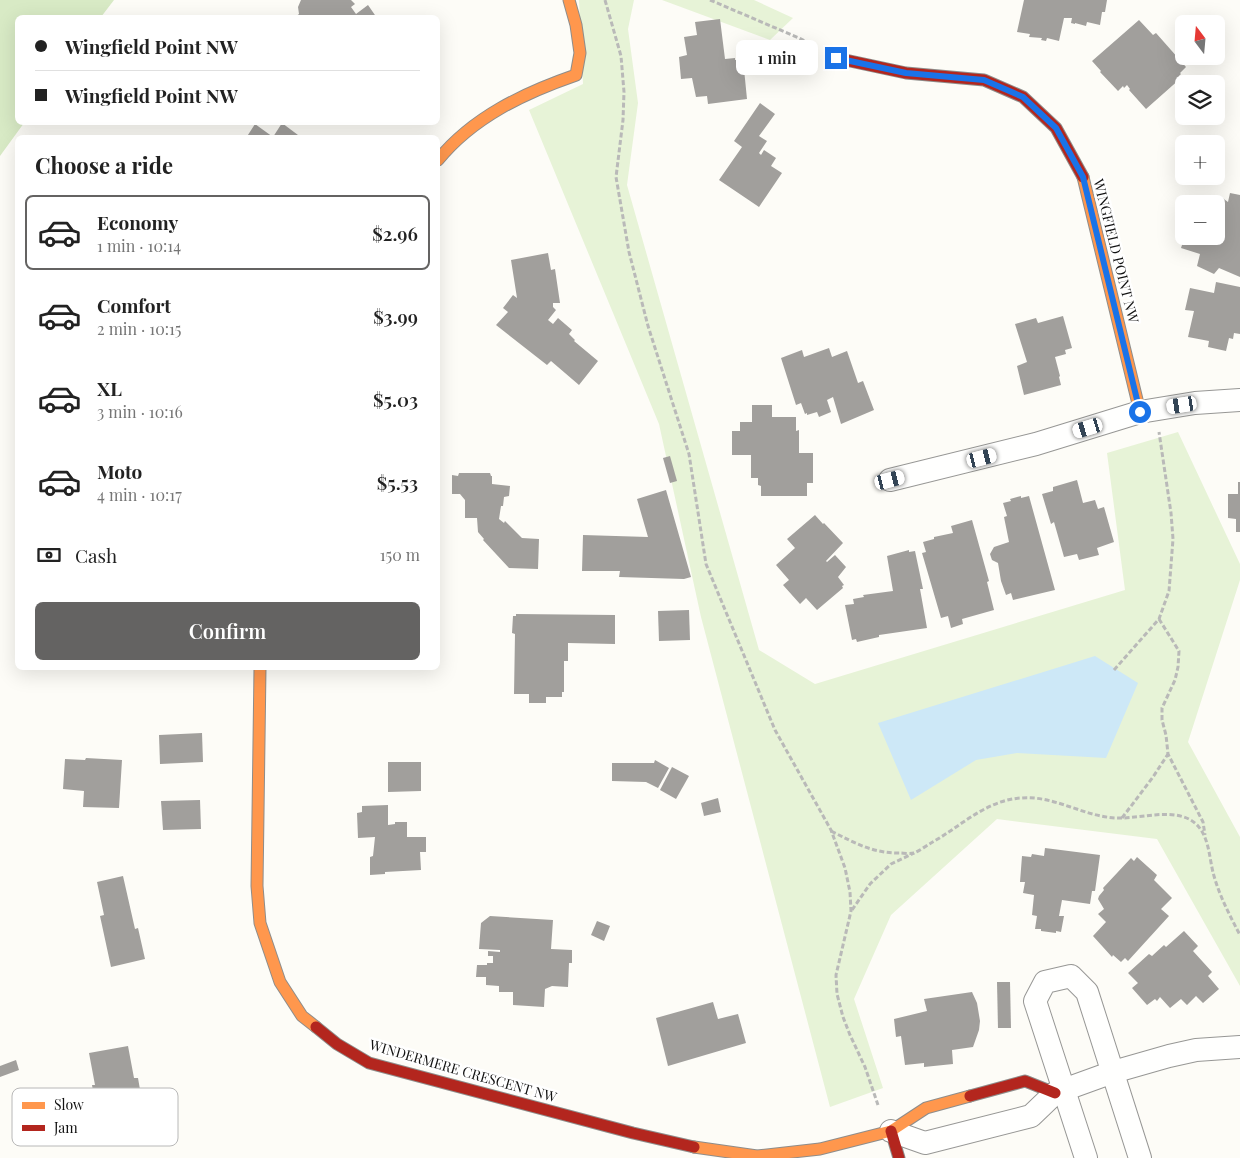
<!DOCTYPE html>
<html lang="en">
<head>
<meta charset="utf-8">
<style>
	:root { --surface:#fff; --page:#f2f2f2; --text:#222; --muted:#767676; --line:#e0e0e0; --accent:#646362 }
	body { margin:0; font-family:"Playfair Display",serif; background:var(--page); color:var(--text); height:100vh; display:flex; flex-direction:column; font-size:19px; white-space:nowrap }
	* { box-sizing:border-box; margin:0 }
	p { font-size:16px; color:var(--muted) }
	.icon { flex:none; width:28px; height:28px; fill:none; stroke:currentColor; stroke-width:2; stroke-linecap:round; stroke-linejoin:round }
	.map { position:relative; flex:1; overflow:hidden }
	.drawer { position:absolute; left:15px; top:135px; width:425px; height:535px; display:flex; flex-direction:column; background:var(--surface); border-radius:8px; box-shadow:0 5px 20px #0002 }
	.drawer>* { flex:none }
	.hud { position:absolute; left:15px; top:15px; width:425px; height:110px; border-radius:8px; box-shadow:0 5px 20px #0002; display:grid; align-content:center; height:110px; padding:0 20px; background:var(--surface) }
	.needle { width:32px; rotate:344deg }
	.buttons { position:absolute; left:1175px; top:15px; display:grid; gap:10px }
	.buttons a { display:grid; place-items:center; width:50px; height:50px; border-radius:8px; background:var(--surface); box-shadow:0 5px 20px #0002; font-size:25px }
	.end { position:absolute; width:22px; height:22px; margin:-11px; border:6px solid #1a73e8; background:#fff; box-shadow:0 0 0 2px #fff }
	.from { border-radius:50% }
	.bubble { position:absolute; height:35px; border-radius:8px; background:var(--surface); box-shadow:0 5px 20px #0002; font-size:16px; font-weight:600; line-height:35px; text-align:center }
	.car { position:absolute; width:15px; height:30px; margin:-15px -8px; border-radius:6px; box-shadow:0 0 4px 1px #0007; background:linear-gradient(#fff 24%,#345 0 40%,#fff 0 76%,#345 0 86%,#fff 0) }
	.hud b { display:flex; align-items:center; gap:18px; height:48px; font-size:19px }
	.hud b+b { border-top:1px solid var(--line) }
	.hud i { width:12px; height:12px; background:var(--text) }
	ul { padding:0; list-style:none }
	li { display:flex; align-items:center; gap:15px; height:75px; margin:0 10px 8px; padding:0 10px; border:2px solid transparent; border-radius:8px }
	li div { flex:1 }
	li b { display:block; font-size:19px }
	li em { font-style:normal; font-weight:600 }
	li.active { border-color:var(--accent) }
	li>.icon { width:45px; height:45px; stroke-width:1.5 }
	h2 { padding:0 20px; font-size:22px; line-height:60px }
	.pay { display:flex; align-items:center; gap:12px; height:55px; padding:0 20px; font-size:19px }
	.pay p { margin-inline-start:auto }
	.primary-button { display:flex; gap:10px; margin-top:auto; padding:10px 20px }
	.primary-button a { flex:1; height:58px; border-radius:8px; background:var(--accent); color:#fff; font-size:20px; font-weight:600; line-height:58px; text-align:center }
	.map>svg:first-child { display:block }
</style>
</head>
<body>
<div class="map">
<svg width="1240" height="1158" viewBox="0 0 1240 1158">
	<rect width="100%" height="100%" fill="#fdfcf7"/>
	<g fill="#e7f3d7">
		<polygon points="579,0 634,0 628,29 638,103 627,185 759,650 815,684 1125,590 1107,453 1178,432 1240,564 1240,580 1188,742 1240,837 1240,986 1157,839 997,819 891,915 854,999 883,1088 830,1107 701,617 659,424 529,110 583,84"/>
		<polygon points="662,0 754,0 793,18 770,40"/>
	</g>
	<polygon fill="#d8eac5" points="0,0 114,0 101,17 18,18 18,122 24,123 0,156"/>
	<polygon fill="#cde8f7" points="1095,656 1138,683 1106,758 1017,753 976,760 911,800 878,723"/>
	<g fill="#a19f9c">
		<polygon points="301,0 351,0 355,4 351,7 356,14 368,5 377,18 294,18 299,14 298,7"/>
		<polygon points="1024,0 1107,0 1105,12 1102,12 1100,25 1087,22 1086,26 1075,23 1075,24 1071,23 1072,18 1064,18 1059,41 1047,38 1046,41 1041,40 1042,38 1029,37 1030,34 1017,32"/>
		<polygon points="720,19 725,59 735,58 735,60 743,59 747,99 708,104 707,96 696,97 692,78 681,79 679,57 687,55 684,37 697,35 695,22"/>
		<polygon points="1139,20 1153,35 1156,33 1186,67 1180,73 1181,74 1179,76 1181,78 1146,109 1129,90 1130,89 1127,85 1124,88 1123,86 1118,91 1100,72 1101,71 1092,61"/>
		<polygon points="760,103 775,114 759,136 767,141 759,153 761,155 764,150 776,158 771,166 782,173 759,207 719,180 742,147 734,141"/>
		<polygon points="282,123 302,138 246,138 255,124 273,137"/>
		<polygon points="1230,193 1240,195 1240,277 1219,268 1214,274 1197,266 1200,254 1181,248 1185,236 1216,236 1216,204 1221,197 1228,202"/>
		<polygon points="548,253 551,270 555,269 560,303 553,303 553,307 556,310 548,320 553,324 558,318 572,330 569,334 575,340 574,341 598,361 579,385 551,361 547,365 496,325 508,312 503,308 513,295 517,298 511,260"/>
		<polygon points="1216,282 1240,287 1240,334 1234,333 1233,339 1229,338 1226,351 1208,347 1209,341 1188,337 1194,311 1185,310 1190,288 1214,293"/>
		<polygon points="1063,316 1072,348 1065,350 1066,354 1055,357 1060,376 1059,377 1061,385 1024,395 1017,366 1027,362 1015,324 1036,318 1038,323"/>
		<polygon points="829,348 832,357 847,351 858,383 863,381 874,410 841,424 833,397 827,400 831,412 819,417 817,412 807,415 807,413 805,414 801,403 796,405 781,358 802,350 804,357"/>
		<polygon points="752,405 772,405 772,417 796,417 796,431 799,430 799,453 813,453 813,483 807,483 807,496 761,496 761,486 758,485 758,478 751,478 751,455 732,455 732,431 740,431 740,422 752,422"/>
		<polygon points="670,456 677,481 670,483 663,458"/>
		<polygon points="459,473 490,473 491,476 492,476 492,484 510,486 509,496 504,497 503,506 501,506 499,519 504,523 505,521 522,538 539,539 538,569 509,568 483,540 484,539 478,532 477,518 465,518 465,500 460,494 452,494 452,475 458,476"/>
		<polygon points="1077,480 1083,503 1095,500 1098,509 1104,507 1114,542 1097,548 1099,555 1079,560 1077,554 1064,557 1054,522 1051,524 1042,494 1053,491 1053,487"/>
		<polygon points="1238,482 1240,482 1240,532 1236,532 1236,519 1228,518 1228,494 1238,494"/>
		<polygon points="666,490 691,577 684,579 619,577 620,571 582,571 583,535 648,537 637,499"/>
		<polygon points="1021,496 1021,498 1029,496 1055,590 1013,600 1011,593 1006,595 1001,581 998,563 992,560 990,554 994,547 1009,542 1004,517 1007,516 1003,503 1011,501 1010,499"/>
		<polygon points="815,515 823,524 824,523 843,543 826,561 827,562 835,555 846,567 838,577 844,585 842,586 843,588 817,610 806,598 800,604 783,585 789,580 776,565 795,548 787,539"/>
		<polygon points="972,520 989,581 987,582 994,610 962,619 963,624 951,628 948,616 941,618 922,553 926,552 923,542 934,539 934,537 953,533 951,526"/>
		<polygon points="909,550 909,552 915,551 923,589 920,589 927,628 879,635 879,637 857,642 856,639 852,640 845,605 854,604 853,599 864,597 863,595 893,591 887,556"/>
		<polygon points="689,610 690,640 659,641 658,611"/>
		<polygon points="516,614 615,615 615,644 568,643 568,661 564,661 564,692 562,692 562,697 546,697 546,703 529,703 529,694 514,694 515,634 512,633 513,616 516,616"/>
		<polygon points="202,733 203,762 160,764 159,735"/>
		<polygon points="86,758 122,760 119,808 83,807 84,791 63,789 65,759 85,760"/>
		<polygon points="655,760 669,768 658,788 646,782 612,781 612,763 654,763"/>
		<polygon points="388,762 421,762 421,791 388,792"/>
		<polygon points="672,767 689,776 676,799 660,790"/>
		<polygon points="718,798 721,812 704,816 701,803"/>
		<polygon points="200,800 201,829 163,830 161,801"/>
		<polygon points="388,805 388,825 395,824 395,822 407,822 407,837 426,837 426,852 420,852 421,870 385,872 385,874 370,875 370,857 373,856 375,837 358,838 357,813 362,812 362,806"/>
		<polygon points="1045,848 1100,855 1095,891 1092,891 1090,904 1062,900 1059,916 1064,916 1061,932 1056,931 1056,933 1041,931 1041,929 1035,929 1037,916 1032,915 1034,895 1023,893 1025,882 1020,882 1022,856 1031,857 1032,854 1044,856"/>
		<polygon points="1137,857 1157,875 1154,880 1172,898 1161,909 1169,916 1128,961 1125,958 1121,962 1113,955 1112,957 1093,936 1106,922 1098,914 1104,909 1098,899 1099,896 1104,890 1103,888 1131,858 1134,861"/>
		<polygon points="123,876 135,929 138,928 145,959 111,967 100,916 104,915 97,882"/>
		<polygon points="490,916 553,920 551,949 572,950 572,963 569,963 568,987 552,986 545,989 544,1007 513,1005 513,992 499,992 499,986 486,985 486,977 476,977 477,965 487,965 487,963 493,963 493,956 488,956 488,951 500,952 500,950 479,949 481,923"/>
		<polygon points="597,921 610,926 604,941 591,935"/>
		<polygon points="1184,931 1198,946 1193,951 1212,972 1208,976 1219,989 1203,1003 1196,996 1187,1005 1181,999 1170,1008 1160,997 1157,1001 1155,999 1147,1005 1132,988 1138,983 1128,973 1149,954 1152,956 1164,945 1166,947"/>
		<polygon points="997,982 1010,982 1011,1028 998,1028"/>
		<polygon points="972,992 977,1003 980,1021 979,1030 973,1047 952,1050 953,1064 924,1067 924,1063 905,1065 901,1036 896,1037 894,1019 927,1011 924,999"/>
		<polygon points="713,1002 718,1019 738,1014 746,1043 668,1066 656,1018"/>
		<polygon points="128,1046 134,1078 138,1078 143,1107 123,1110 125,1122 99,1127 92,1085 95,1085 89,1053"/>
		<polygon points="16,1060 19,1070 0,1077 0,1066"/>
	</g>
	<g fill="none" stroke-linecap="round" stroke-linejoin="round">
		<g stroke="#979795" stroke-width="24">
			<g id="street">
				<polyline points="890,480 1036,444 1140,412 1195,403 1240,400"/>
				<polyline points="891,1131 925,1143 1031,1116 1055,1093 1113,1072 1169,1056 1196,1050 1240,1047"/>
				<polyline points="1086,1158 1035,1001 1045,982 1071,976 1087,992 1140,1158"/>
			</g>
		</g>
		<g stroke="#8e8d8b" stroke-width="13">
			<g id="slow">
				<path d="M 438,160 C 473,117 524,93 576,75 L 580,53 L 576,25 L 569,0"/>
				<polyline points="1083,177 1140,412"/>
				<polyline points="260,668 257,886 260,923 280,982 302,1016 316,1027"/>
				<polyline points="694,1147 757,1156 820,1149 891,1131 926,1108 970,1096"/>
			</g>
		</g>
		<g stroke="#8e8d8b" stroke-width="13">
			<g id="jam">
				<polyline points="836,58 906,73 984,80 1023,97 1056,128 1083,177"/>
				<polyline points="316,1027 337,1044 369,1063 633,1133 694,1147"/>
				<polyline points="970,1096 1025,1081 1055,1093"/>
				<polyline points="891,1131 899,1158"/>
			</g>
		</g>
		<g stroke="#b9b9b8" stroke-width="3" stroke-dasharray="5 2.5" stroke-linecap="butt">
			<polyline points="605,0 621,56 624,92 623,120 616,177 629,252 648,326 689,454 706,564 775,730 831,830 845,868 850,892 851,911 836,975 837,994 843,1017 850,1035 865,1067 878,1105"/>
			<polyline points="710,0 799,38 816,47"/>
			<polyline points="1159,619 1179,651 1178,667 1175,680 1162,708 1162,720 1166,735 1168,754 1203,822 1205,835"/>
			<polyline points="1114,670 1159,619 1169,591 1173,539 1171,513 1159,432"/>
			<polyline points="1122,818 1153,777 1168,754"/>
			<path d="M 831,831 C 855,843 872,853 899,853 C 903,853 910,854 914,853 C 919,851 926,846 931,843 C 960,827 986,800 1021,798 C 1056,795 1087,819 1121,818 C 1144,818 1180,806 1198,826 C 1210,840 1209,859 1214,876 C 1220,897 1230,916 1240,935"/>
			<polyline points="852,910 870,884 891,864 914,853"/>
		</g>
		<use href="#street" stroke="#fffffe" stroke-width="22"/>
		<use href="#slow" stroke="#ff974d" stroke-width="11"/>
		<use href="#jam" stroke="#b3261e" stroke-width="11"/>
	</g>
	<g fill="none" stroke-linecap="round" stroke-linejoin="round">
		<polyline stroke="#1a73e8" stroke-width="6" points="836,58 906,73 984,80 1023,97 1056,128 1083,177 1140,412"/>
	</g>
	<g text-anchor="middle" stroke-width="5" stroke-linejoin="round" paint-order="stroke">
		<g font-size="14" fill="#111" stroke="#fff">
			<text transform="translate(1116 251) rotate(76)" y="5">WINGFIELD POINT NW</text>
			<text transform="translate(463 1071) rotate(16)" y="5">WINDERMERE CRESCENT NW</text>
		</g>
	</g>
	<rect x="12" y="1088" width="166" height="58" rx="8" fill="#fff" stroke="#b8b8b8" stroke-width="1"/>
	<rect x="22" y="1102" width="23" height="7" fill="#ff974d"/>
	<rect x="22" y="1125" width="23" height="6" fill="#b3261e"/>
	<g font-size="14" fill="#111">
		<text x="54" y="1110">Slow</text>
		<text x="54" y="1133">Jam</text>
	</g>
</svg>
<div class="buttons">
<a><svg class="needle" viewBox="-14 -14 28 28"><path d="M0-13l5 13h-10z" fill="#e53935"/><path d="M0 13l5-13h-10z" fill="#767676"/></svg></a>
<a><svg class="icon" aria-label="layers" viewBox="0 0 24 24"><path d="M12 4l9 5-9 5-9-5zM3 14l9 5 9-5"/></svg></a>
<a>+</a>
<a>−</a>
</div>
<i class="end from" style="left:1140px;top:412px"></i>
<i class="end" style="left:836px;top:58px"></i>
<div class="bubble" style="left:736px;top:40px;width:82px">1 min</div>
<i class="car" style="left:1182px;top:405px;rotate:261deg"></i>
<i class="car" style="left:1088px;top:428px;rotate:253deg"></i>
<i class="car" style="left:982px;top:458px;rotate:76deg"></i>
<i class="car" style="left:890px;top:480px;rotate:76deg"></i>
<div class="hud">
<b><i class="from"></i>Wingfield Point NW</b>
<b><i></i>Wingfield Point NW</b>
</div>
<section class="drawer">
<h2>Choose a ride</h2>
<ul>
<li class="active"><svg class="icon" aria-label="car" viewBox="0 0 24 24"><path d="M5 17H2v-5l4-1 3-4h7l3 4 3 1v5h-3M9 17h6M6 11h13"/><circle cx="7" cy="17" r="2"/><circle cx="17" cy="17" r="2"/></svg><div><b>Economy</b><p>1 min · 10:14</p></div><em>$2.96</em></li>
<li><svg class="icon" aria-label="car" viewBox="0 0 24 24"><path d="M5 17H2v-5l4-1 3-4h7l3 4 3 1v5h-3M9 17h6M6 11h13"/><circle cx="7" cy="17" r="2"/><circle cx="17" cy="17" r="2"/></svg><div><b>Comfort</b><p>2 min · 10:15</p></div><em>$3.99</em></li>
<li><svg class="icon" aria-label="car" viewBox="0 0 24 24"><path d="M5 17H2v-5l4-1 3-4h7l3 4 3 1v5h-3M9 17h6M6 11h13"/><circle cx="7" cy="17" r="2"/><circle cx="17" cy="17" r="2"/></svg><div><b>XL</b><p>3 min · 10:16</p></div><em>$5.03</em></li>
<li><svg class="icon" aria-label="car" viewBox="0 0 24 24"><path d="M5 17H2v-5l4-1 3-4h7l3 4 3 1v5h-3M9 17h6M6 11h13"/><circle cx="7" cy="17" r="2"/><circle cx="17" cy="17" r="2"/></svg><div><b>Moto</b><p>4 min · 10:17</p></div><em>$5.53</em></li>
</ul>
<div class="pay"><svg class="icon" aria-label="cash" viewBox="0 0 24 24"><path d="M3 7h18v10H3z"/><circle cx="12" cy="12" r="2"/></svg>Cash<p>150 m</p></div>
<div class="primary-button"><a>Confirm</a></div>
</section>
</div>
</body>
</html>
